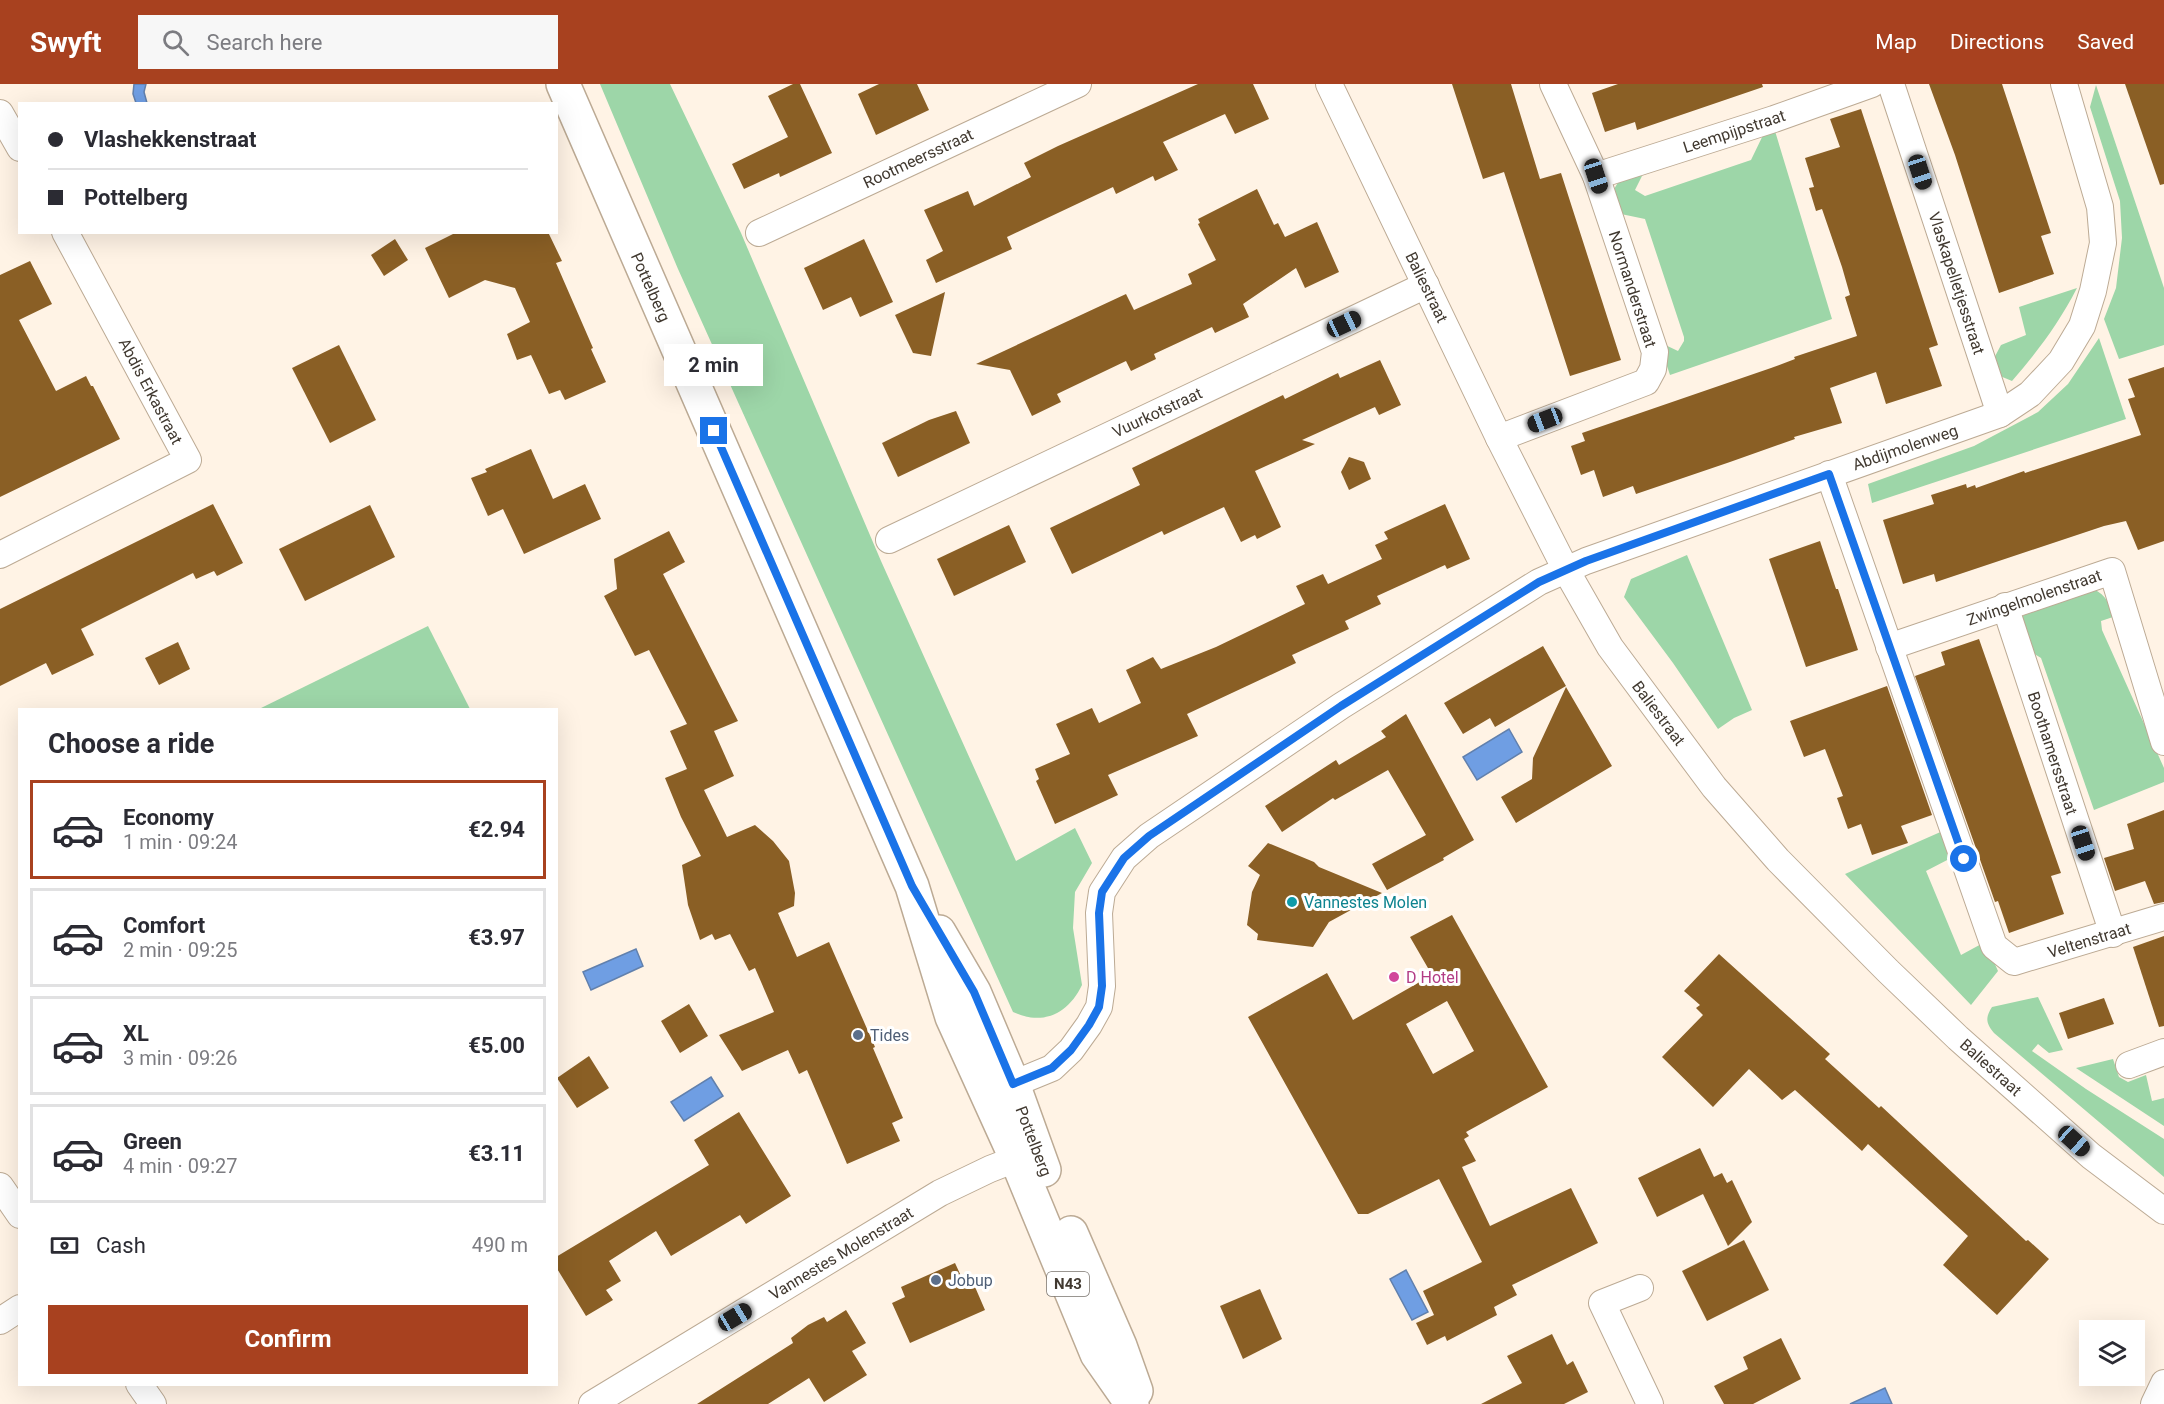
<!DOCTYPE html>
<html lang="en">
<head>
<meta charset="utf-8">
<style>
	:root { --surface:#fff; --page:#f7f7f7; --text:#2b2b33; --muted:#7c7c81; --line:#e1e1e2; --accent:#a8411f }
	body { margin:0; font-family:Roboto,sans-serif; background:var(--page); color:var(--text); height:100vh; display:flex; flex-direction:column; font-size:22px; white-space:nowrap }
	* { box-sizing:border-box; margin:0 }
	p { font-size:20px; color:var(--muted) }
	.icon { flex:none; width:33px; height:33px; fill:none; stroke:currentColor; stroke-width:2; stroke-linecap:round; stroke-linejoin:round }
	.map { position:relative; flex:1; overflow:hidden }
	.drawer { position:absolute; left:18px; top:624px; width:540px; height:678px; display:flex; flex-direction:column; background:var(--surface); border-radius:0px; box-shadow:0 6px 24px #0002 }
	.drawer>* { flex:none }
	.banner { position:absolute; left:18px; top:18px; width:540px; height:132px; border-radius:0px; box-shadow:0 6px 24px #0002; display:grid; align-content:center; height:132px; padding:0 30px; background:var(--surface) }
	.fabs { position:absolute; left:2079px; top:1236px; display:grid; gap:12px }
	.fabs a { display:grid; place-items:center; width:66px; height:66px; border-radius:0px; background:var(--surface); box-shadow:0 6px 24px #0002; font-size:30px }
	.end { position:absolute; width:27px; height:27px; margin:-14px; border:8px solid #1a73e8; background:#fff; box-shadow:0 0 0 3px #fff }
	.from { border-radius:50% }
	.bubble { position:absolute; height:42px; border-radius:0px; background:var(--surface); box-shadow:0 6px 24px #0002; font-size:20px; font-weight:700; line-height:42px; text-align:center }
	.car { position:absolute; width:18px; height:36px; margin:-18px -9px; border-radius:8px; box-shadow:0 0 4px 2px #0007; background:linear-gradient(#222 24%,#8ab4d8 0 40%,#222 0 76%,#8ab4d8 0 86%,#222 0) }
	.banner b { display:flex; align-items:center; gap:21px; height:57px; font-size:22px }
	.banner b+b { border-top:2px solid var(--line) }
	.banner i { width:15px; height:15px; background:var(--text) }
	ul { padding:0; list-style:none }
	li { display:flex; align-items:center; gap:18px; height:99px; margin:0 12px 9px; padding:0 18px; border:3px solid var(--line); border-radius:0px }
	li div { flex:1 }
	li b { display:block; font-size:22px }
	li em { font-style:normal; font-weight:700 }
	li.selected { border-color:var(--accent) }
	li>.icon { width:54px; height:54px; stroke-width:1.5 }
	h2 { padding:0 30px; font-size:27px; line-height:72px }
	.pay { display:flex; align-items:center; gap:15px; height:66px; padding:0 30px; font-size:22px }
	.pay p { margin-inline-start:auto }
	.button { display:flex; gap:12px; margin-top:auto; padding:12px 30px }
	.button a { flex:1; height:69px; border-radius:0px; background:var(--accent); color:#fff; font-size:24px; font-weight:700; line-height:69px; text-align:center }
	header { display:flex; align-items:center; gap:36px; box-sizing:border-box; height:84px; padding:0 30px; background:var(--accent); color:#fff }
	header strong { font-size:28px }
	nav { display:flex; gap:33px; margin-inline-start:auto; font-size:21px }
	.search { width:420px; height:54px; background:var(--page); display:flex; align-items:center; gap:15px; box-sizing:border-box; padding:0 21px; border-radius:0px; color:var(--muted); font-size:22px }
	.map>svg:first-child { display:block }
</style>
</head>
<body>
<header>
<strong>Swyft</strong>
<div class="search"><svg class="icon" aria-label="search" viewBox="0 0 24 24"><circle cx="10" cy="10" r="6"/><path d="M15 15l6 6"/></svg>Search here</div>
<nav><a>Map</a><a>Directions</a><a>Saved</a></nav>
</header>
<div class="map">
<svg width="2164" height="1320" viewBox="0 0 2164 1320">
	<rect width="100%" height="100%" fill="#fff3e5"/>
	<g fill="#9dd6a8">
		<path d="M 600,0 L 670,0 L 741,149 L 881,477 L 1016,777 L 1075,744 L 1092,779 L 1075,808 L 1073,844 L 1082,901 C 1068,930 1043,942 1013,928 L 678,185 Z"/>
		<polygon points="2096,1 2164,204 2164,261 2119,275 2104,235 2116,204 2122,154 2120,117 2090,23"/>
		<polygon points="1766,45 1775,47 1832,235 1670,291 1659,258 1678,267 1684,257 1684,253 1645,135 1621,130 1614,105 1619,97 1645,86 1635,106 1645,112 1751,76"/>
		<path d="M 2077,204 C 2059,239 2038,267 2012,297 L 2000,292 L 1992,278 L 2001,261 L 2026,251 L 2019,223 Z"/>
		<polygon points="2099,254 2126,335 1872,419 1868,400 1974,362 2038,328 2068,300"/>
		<polygon points="1687,471 1752,626 1734,634 1718,645 1673,579 1624,513 1631,495"/>
		<path d="M 2094,505 C 2106,512 2110,519 2113,533 L 2101,537 L 2102,546 L 2164,684 L 2164,698 L 2094,726 L 2041,574 L 2028,566 L 2022,533 L 2031,524 Z"/>
		<polygon points="428,542 470,625 259,625"/>
		<polygon points="1945,746 1953,773 1926,787 1961,871 1985,858 1998,887 1971,921 1845,790"/>
		<path d="M 2038,913 L 2063,966 L 2049,969 L 2038,960 L 2032,967 L 2086,1005 L 2164,1055 L 2164,1093 L 1994,949 C 1986,939 1985,934 1992,923 Z"/>
		<polygon points="2113,975 2119,993 2128,998 2146,991 2152,1017 2164,1014 2164,1042 2076,984"/>
	</g>
	<g fill="#6f9ee3" stroke="#6180ad" stroke-width="1.5">
		<polygon points="134,0 146,0 144,8 147,19 136,19 133,10"/>
		<polygon points="1509,645 1522,668 1477,696 1463,673"/>
		<polygon points="636,865 643,882 591,906 583,888"/>
		<polygon points="711,993 723,1012 684,1037 671,1018"/>
		<polygon points="1406,1186 1428,1228 1412,1236 1390,1195"/>
		<polygon points="1885,1304 1892,1320 1850,1320"/>
	</g>
	<g fill="#8a5f25" fill-rule="evenodd">
		<polygon points="793,0 800,0 832,69 780,93 779,89 744,105 732,80 788,53 768,12"/>
		<polygon points="879,0 917,0 929,26 876,51 858,10"/>
		<polygon points="1198,0 1253,0 1269,35 1235,50 1225,30 1163,58 1178,86 1155,97 1153,92 1116,110 1113,103 1007,153 1012,165 936,199 926,176 943,167 924,126 968,107 974,122 1031,93 1024,79 1058,62"/>
		<polygon points="1452,0 1511,0 1540,95 1561,89 1621,276 1570,292 1504,88 1483,95"/>
		<polygon points="1618,0 1762,0 1763,3 1637,46 1635,38 1605,48 1592,9"/>
		<polygon points="1929,0 2002,0 2051,149 2041,152 2054,190 1999,209 1955,71"/>
		<polygon points="2125,0 2164,0 2164,100 2160,101"/>
		<polygon points="1861,25 1938,261 1929,264 1942,302 1886,320 1876,288 1830,304 1842,339 1794,353 1795,355 1730,378 1636,410 1633,402 1603,413 1594,386 1581,391 1571,362 1585,357 1582,349 1771,284 1795,275 1794,273 1857,252 1845,213 1850,211 1842,183 1822,125 1816,127 1809,104 1814,103 1805,74 1840,63 1830,35"/>
		<polygon points="1257,105 1274,141 1278,139 1285,153 1317,138 1339,188 1305,204 1296,184 1243,220 1249,233 1215,249 1212,243 1154,270 1156,275 1131,287 1126,277 1057,310 1061,318 1032,332 1010,286 976,280 1126,210 1134,226 1192,200 1188,190 1216,176 1198,140 1200,139 1198,135"/>
		<polygon points="457,148 548,148 562,177 556,179 593,264 591,265 606,298 565,316 560,306 549,310 531,271 517,276 507,250 530,238 515,204 485,196 449,214 425,164"/>
		<polygon points="395,155 408,176 384,192 371,171"/>
		<polygon points="864,155 893,218 860,233 851,213 823,226 804,184"/>
		<polygon points="30,177 52,220 19,236 56,307 86,292 91,302 93,302 120,355 0,413 0,191"/>
		<polygon points="945,208 931,272 913,269 895,231"/>
		<polygon points="339,261 376,336 330,359 292,284"/>
		<polygon points="1380,276 1401,321 1379,331 1375,323 1302,356 1315,360 1255,387 1281,443 1257,455 1255,451 1241,458 1224,423 1164,451 1162,447 1072,490 1050,444 1140,401 1132,384 1283,311 1285,315 1338,289 1340,294"/>
		<polygon points="2164,283 2164,457 2138,466 2126,437 2104,442 1936,498 1934,490 1903,500 1883,436 1934,420 1931,411 1966,400 1967,404 1975,401 1976,404 2024,387 2025,389 2141,351 2128,315 2135,313 2128,295"/>
		<polygon points="956,327 970,359 898,393 882,359 929,336"/>
		<polygon points="531,365 553,415 585,400 601,435 524,470 503,425 488,432 471,394 487,388 485,385"/>
		<polygon points="1349,373 1364,378 1371,395 1349,406 1341,388"/>
		<polygon points="213,420 243,479 217,492 214,487 196,495 193,489 81,545 94,571 52,591 46,579 0,602 0,525"/>
		<polygon points="1445,420 1470,475 1447,485 1445,481 1377,512 1381,520 1345,537 1349,545 1292,571 1296,579 1187,630 1198,652 1108,691 1118,711 1055,740 1036,697 1039,695 1035,685 1070,670 1056,640 1092,624 1099,639 1141,619 1126,586 1153,573 1161,585 1216,563 1305,520 1296,502 1323,490 1328,500 1382,475 1375,461 1388,455 1384,448"/>
		<polygon points="370,421 395,473 305,517 279,465"/>
		<polygon points="1009,441 1026,478 954,512 937,475"/>
		<polygon points="669,447 685,478 663,490 738,637 714,647 734,692 704,706 727,753 755,741 773,757 789,777 795,809 794,822 778,829 797,873 829,858 875,963 873,964 903,1034 892,1039 900,1057 847,1080 807,986 799,990 788,966 742,987 719,951 774,928 755,884 749,887 730,850 715,856 712,850 700,856 688,821 682,781 701,772 681,733 665,694 687,685 670,647 687,640 649,566 635,572 604,512 617,505 614,475"/>
		<polygon points="1820,457 1836,505 1838,505 1858,566 1806,583 1769,475"/>
		<polygon points="1979,555 2061,789 2051,792 2064,830 2009,849 1998,817 1995,818 1915,592 1945,581 1941,568"/>
		<polygon points="178,558 190,585 159,601 145,574"/>
		<polygon points="1543,562 1566,602 1495,643 1490,634 1463,650 1444,619"/>
		<polygon points="1887,602 1932,731 1901,742 1908,759 1872,771 1861,740 1848,745 1837,714 1843,712 1825,665 1804,673 1790,637"/>
		<polygon points="1566,603 1612,682 1516,739 1501,713 1532,695 1533,674"/>
		<polygon points="1406,630 1474,756 1443,774 1444,776 1387,806 1372,780 1426,751 1388,686 1335,716 1333,714 1282,748 1265,722 1336,676 1339,681 1386,653 1381,647"/>
		<polygon points="2164,726 2164,818 2154,820 2145,797 2115,807 2104,774 2134,765 2127,740"/>
		<polygon points="1268,759 1314,778 1319,783 1382,809 1329,838 1313,863 1257,856 1258,850 1247,841 1252,808 1260,791 1248,782"/>
		<path d="M 1452,831 L 1548,1003 L 1466,1048 L 1469,1052 L 1464,1055 L 1476,1077 L 1462,1083 L 1490,1142 L 1571,1104 L 1598,1159 L 1512,1201 L 1517,1211 L 1494,1223 L 1497,1231 L 1447,1257 L 1445,1252 L 1427,1261 L 1416,1239 L 1434,1231 L 1423,1207 L 1482,1178 L 1439,1095 L 1368,1130 L 1358,1130 L 1248,933 L 1327,889 L 1353,936 L 1432,891 L 1410,853 ZM 1447,917 L 1474,967 L 1433,990 L 1406,940 Z"/>
		<polygon points="2164,852 2164,942 2159,943 2133,863"/>
		<polygon points="1719,870 1830,970 1825,975 1879,1024 1881,1022 2026,1157 2028,1156 2049,1175 1997,1231 1943,1181 1968,1152 1868,1060 1862,1067 1795,1006 1782,1016 1749,985 1713,1023 1662,973 1703,931 1696,924 1700,921 1684,907"/>
		<polygon points="2104,914 2114,940 2068,955 2059,929"/>
		<polygon points="689,920 708,952 680,969 661,937"/>
		<polygon points="589,972 609,1004 577,1024 557,994"/>
		<polygon points="739,1028 791,1112 746,1140 740,1131 671,1172 656,1147 609,1177 621,1197 606,1206 613,1216 586,1232 556,1183 556,1173 709,1081 694,1056"/>
		<polygon points="1700,1064 1714,1093 1722,1089 1727,1099 1732,1096 1752,1138 1728,1162 1703,1110 1657,1133 1638,1094"/>
		<polygon points="1744,1156 1769,1206 1707,1237 1682,1187"/>
		<polygon points="955,1179 961,1192 969,1189 985,1226 910,1259 892,1219 905,1213 901,1203"/>
		<polygon points="1260,1205 1282,1255 1243,1275 1220,1222"/>
		<polygon points="846,1226 866,1259 852,1267 867,1291 824,1318 809,1294 768,1320 697,1320 793,1259 791,1254 808,1241 824,1233 827,1238"/>
		<polygon points="1552,1250 1567,1281 1573,1277 1588,1308 1564,1320 1481,1320 1522,1299 1507,1272"/>
		<polygon points="1781,1254 1801,1295 1753,1320 1724,1320 1714,1302 1748,1285 1743,1273"/>
	</g>
	<g fill="none" stroke-linecap="round" stroke-linejoin="round">
		<g stroke="#bcaa94" stroke-width="28">
			<g id="street">
				<polyline points="1329,0 1499,354 1566,486 1610,563 1714,703 1778,776 1888,887 1958,954 2091,1072 2164,1127"/>
				<polyline points="1891,0 2000,330"/>
				<polyline points="0,29 20,64"/>
				<polyline points="1596,92 1774,35 1872,0"/>
				<polyline points="759,149 1078,0"/>
				<polyline points="1499,354 1646,298 1653,285 1655,268 1596,92 1553,0"/>
				<polyline points="1829,390 1994,862 2014,878 2164,833"/>
				<polyline points="889,456 1426,201"/>
				<polyline points="0,471 188,376 65,148"/>
				<polyline points="2005,522 2113,850"/>
				<polyline points="1889,563 2112,487 2164,658"/>
				<polyline points="2129,981 2164,968"/>
				<polyline points="996,1007 1052,984 1071,966 1089,941 1099,923 1102,902 1099,829 1102,808 1124,774 1149,752 1341,622 1539,498 1586,477 2000,330 2030,310 2061,277 2082,242 2093,207 2103,159 2100,123 2064,0"/>
				<polyline points="0,1102 20,1131"/>
				<polyline points="1640,1204 1602,1219 1650,1320"/>
				<polyline points="0,1237 20,1224"/>
				<polyline points="139,1300 153,1320"/>
				<polyline points="592,1320 940,1109 990,1085 1034,1068"/>
				<polyline points="2154,1320 2164,1299"/>
			</g>
		</g>
		<g stroke="#bcaa94" stroke-width="36">
			<g id="primary">
				<polyline points="563,0 912,802 952,933 1016,1074 1097,1270 1132,1320"/>
				<polyline points="939,848 974,908 1013,1000 1044,1086"/>
				<polyline points="1071,1149 1120,1262 1136,1307"/>
			</g>
		</g>
		<use href="#street" stroke="#fff" stroke-width="26"/>
		<use href="#primary" stroke="#fff" stroke-width="33"/>
	</g>
	<g fill="none" stroke-linecap="round" stroke-linejoin="round">
		<polyline stroke="#1a73e8" stroke-width="8" points="714,347 912,802 974,908 1013,1000 1052,984 1071,966 1089,941 1099,923 1102,902 1099,829 1102,808 1124,774 1149,752 1341,622 1539,498 1586,477 1829,390 1964,775"/>
	</g>
	<circle fill="#0f9aa8" stroke="#fff" stroke-width="2" cx="1292" cy="818" r="6"/>
	<circle fill="#d1479c" stroke="#fff" stroke-width="2" cx="1394" cy="893" r="6"/>
	<g fill="#5c6f8a" stroke="#fff" stroke-width="2">
		<circle cx="858" cy="951" r="6"/>
		<circle cx="936" cy="1196" r="6"/>
	</g>
	<g text-anchor="middle" stroke-width="6" stroke-linejoin="round" paint-order="stroke">
		<rect fill="#fff" stroke="#7a746e" stroke-width="1.5" x="1047" y="1188" width="42" height="24" rx="4.5"/>
		<g font-size="15" font-weight="bold" fill="#413930">
			<text x="1068" y="1205">N43</text>
		</g>
		<g font-size="16" fill="#413930" stroke="#fff">
			<text transform="translate(1734 47) rotate(-18)" y="6">Leempijpstraat</text>
			<text transform="translate(918 74) rotate(-25)" y="6">Rootmeersstraat</text>
			<text transform="translate(1957 199) rotate(72)" y="6">Vlaskapelletjesstraat</text>
			<text transform="translate(651 203) rotate(66)" y="6">Pottelberg</text>
			<text transform="translate(1427 203) rotate(64)" y="6">Baliestraat</text>
			<text transform="translate(1633 205) rotate(72)" y="6">Normanderstraat</text>
			<text transform="translate(151 307) rotate(62)" y="6">Abdis Erkastraat</text>
			<text transform="translate(1157 328) rotate(-25)" y="6">Vuurkotstraat</text>
			<text transform="translate(1905 363) rotate(-19)" y="6">Abdijmolenweg</text>
			<text transform="translate(2034 513) rotate(-19)" y="6">Zwingelmolenstraat</text>
			<text transform="translate(1659 629) rotate(53)" y="6">Baliestraat</text>
			<text transform="translate(2053 669) rotate(72)" y="6">Boothamersstraat</text>
			<text transform="translate(2089 856) rotate(-17)" y="6">Veltenstraat</text>
			<text transform="translate(1991 983) rotate(42)" y="6">Baliestraat</text>
			<text transform="translate(1034 1057) rotate(69)" y="6">Pottelberg</text>
			<text transform="translate(841 1169) rotate(-31)" y="6">Vannestes Molenstraat</text>
		</g>
		<g font-size="16" fill="#0d838f" stroke="#fff" text-anchor="start">
			<text x="1304" y="824">Vannestes Molen</text>
		</g>
		<g font-size="16" fill="#b23c85" stroke="#fff" text-anchor="start">
			<text x="1406" y="899">D Hotel</text>
		</g>
		<g font-size="16" fill="#4e5e75" stroke="#fff" text-anchor="start">
			<text x="870" y="957">Tides</text>
			<text x="948" y="1202">Jobup</text>
		</g>
	</g>
</svg>
<div class="fabs">
<a><svg class="icon" aria-label="layers" viewBox="0 0 24 24"><path d="M12 4l9 5-9 5-9-5zM3 14l9 5 9-5"/></svg></a>
</div>
<i class="end from" style="left:1964px;top:775px"></i>
<i class="end" style="left:714px;top:347px"></i>
<div class="bubble" style="left:664px;top:260px;width:99px">2 min</div>
<i class="car" style="left:1920px;top:88px;rotate:162deg"></i>
<i class="car" style="left:1596px;top:92px;rotate:162deg"></i>
<i class="car" style="left:1344px;top:240px;rotate:65deg"></i>
<i class="car" style="left:1545px;top:336px;rotate:249deg"></i>
<i class="car" style="left:2083px;top:759px;rotate:162deg"></i>
<i class="car" style="left:2074px;top:1057px;rotate:132deg"></i>
<i class="car" style="left:735px;top:1233px;rotate:59deg"></i>
<div class="banner">
<b><i class="from"></i>Vlashekkenstraat</b>
<b><i></i>Pottelberg</b>
</div>
<section class="drawer">
<h2>Choose a ride</h2>
<ul>
<li class="selected"><svg class="icon" aria-label="car" viewBox="0 0 24 24"><path d="M5 17H2v-5l4-1 3-4h7l3 4 3 1v5h-3M9 17h6M6 11h13"/><circle cx="7" cy="17" r="2"/><circle cx="17" cy="17" r="2"/></svg><div><b>Economy</b><p>1 min · 09:24</p></div><em>€2.94</em></li>
<li><svg class="icon" aria-label="car" viewBox="0 0 24 24"><path d="M5 17H2v-5l4-1 3-4h7l3 4 3 1v5h-3M9 17h6M6 11h13"/><circle cx="7" cy="17" r="2"/><circle cx="17" cy="17" r="2"/></svg><div><b>Comfort</b><p>2 min · 09:25</p></div><em>€3.97</em></li>
<li><svg class="icon" aria-label="car" viewBox="0 0 24 24"><path d="M5 17H2v-5l4-1 3-4h7l3 4 3 1v5h-3M9 17h6M6 11h13"/><circle cx="7" cy="17" r="2"/><circle cx="17" cy="17" r="2"/></svg><div><b>XL</b><p>3 min · 09:26</p></div><em>€5.00</em></li>
<li><svg class="icon" aria-label="car" viewBox="0 0 24 24"><path d="M5 17H2v-5l4-1 3-4h7l3 4 3 1v5h-3M9 17h6M6 11h13"/><circle cx="7" cy="17" r="2"/><circle cx="17" cy="17" r="2"/></svg><div><b>Green</b><p>4 min · 09:27</p></div><em>€3.11</em></li>
</ul>
<div class="pay"><svg class="icon" aria-label="cash" viewBox="0 0 24 24"><path d="M3 7h18v10H3z"/><circle cx="12" cy="12" r="2"/></svg>Cash<p>490 m</p></div>
<div class="button"><a>Confirm</a></div>
</section>
</div>
</body>
</html>
